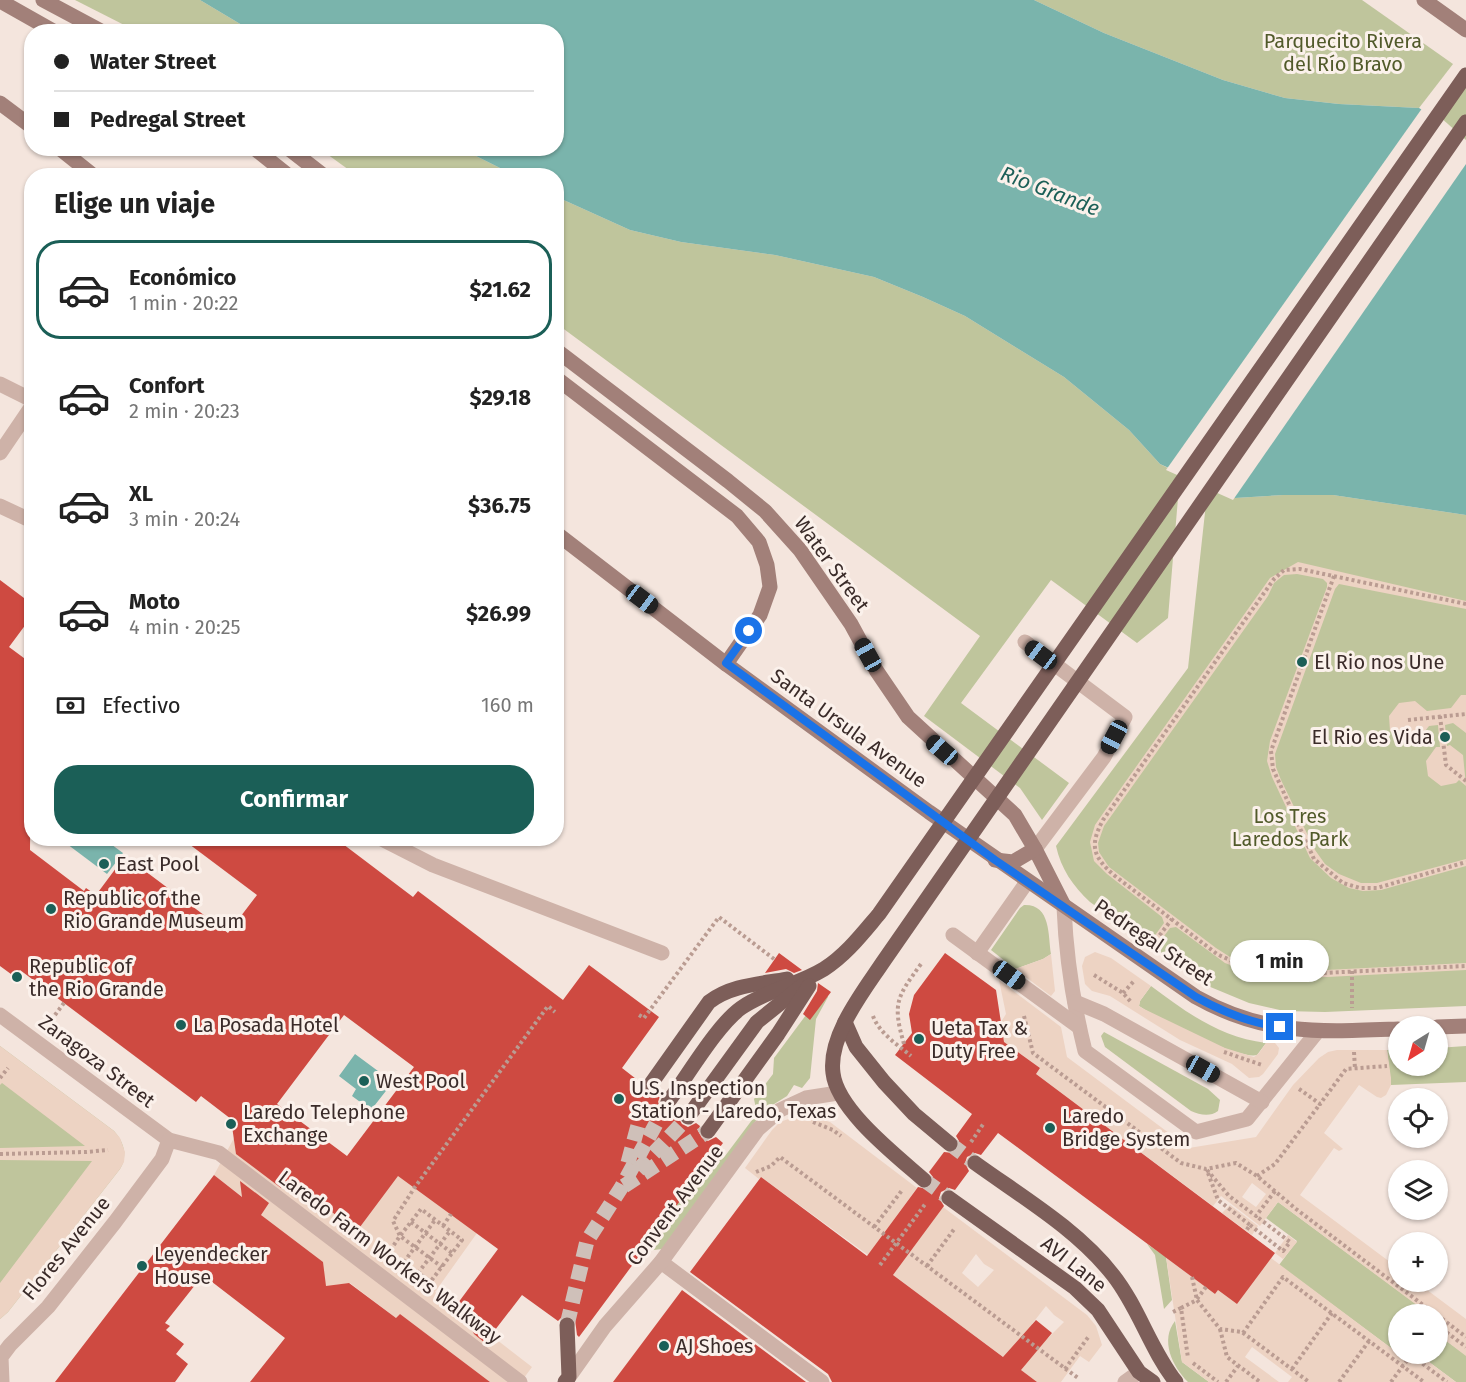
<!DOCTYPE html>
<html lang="es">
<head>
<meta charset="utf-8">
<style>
	:root { --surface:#fff; --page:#f2f2f2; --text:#222; --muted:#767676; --line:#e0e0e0; --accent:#1b5f57 }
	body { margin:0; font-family:"Fira Sans",sans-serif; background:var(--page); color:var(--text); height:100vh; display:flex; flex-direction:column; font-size:22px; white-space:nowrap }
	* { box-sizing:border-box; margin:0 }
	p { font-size:20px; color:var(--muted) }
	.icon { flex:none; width:33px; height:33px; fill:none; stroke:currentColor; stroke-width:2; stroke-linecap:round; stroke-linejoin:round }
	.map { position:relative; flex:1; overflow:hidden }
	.drawer { position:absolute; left:24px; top:168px; width:540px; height:678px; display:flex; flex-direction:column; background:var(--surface); border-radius:24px; box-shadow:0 2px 4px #0004 }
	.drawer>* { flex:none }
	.hud { position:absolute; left:24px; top:24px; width:540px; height:132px; border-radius:24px; box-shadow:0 2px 4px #0004; display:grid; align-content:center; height:132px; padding:0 30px; background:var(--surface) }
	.needle { width:39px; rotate:217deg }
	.buttons { position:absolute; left:1388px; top:1016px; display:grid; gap:12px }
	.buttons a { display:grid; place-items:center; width:60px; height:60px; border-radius:50%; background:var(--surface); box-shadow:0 2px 4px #0004; font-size:30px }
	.end { position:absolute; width:27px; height:27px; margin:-14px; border:8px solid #1a73e8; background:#fff; box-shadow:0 0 0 3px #fff }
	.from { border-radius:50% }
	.bubble { position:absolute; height:42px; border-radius:21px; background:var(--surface); box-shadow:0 2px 4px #0004; font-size:20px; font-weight:700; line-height:42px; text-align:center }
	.car { position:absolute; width:18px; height:36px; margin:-18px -9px; border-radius:8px; box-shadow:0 0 4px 2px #0007; background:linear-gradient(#222 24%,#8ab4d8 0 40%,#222 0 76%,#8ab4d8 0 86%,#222 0) }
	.hud b { display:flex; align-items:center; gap:21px; height:57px; font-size:22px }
	.hud b+b { border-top:2px solid var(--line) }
	.hud i { width:15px; height:15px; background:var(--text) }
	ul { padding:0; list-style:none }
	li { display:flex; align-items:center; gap:18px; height:99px; margin:0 12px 9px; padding:0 18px; border:3px solid transparent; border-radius:24px }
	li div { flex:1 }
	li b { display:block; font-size:22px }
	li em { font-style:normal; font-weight:700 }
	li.active { border-color:var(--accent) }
	li>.icon { width:54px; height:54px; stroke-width:1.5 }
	h2 { padding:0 30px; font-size:27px; line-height:72px }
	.pay { display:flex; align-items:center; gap:15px; height:66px; padding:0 30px; font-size:22px }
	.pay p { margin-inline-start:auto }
	.action { display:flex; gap:12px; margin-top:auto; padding:12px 30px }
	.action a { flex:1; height:69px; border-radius:24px; background:var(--accent); color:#fff; font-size:24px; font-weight:700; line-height:69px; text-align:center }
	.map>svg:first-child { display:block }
</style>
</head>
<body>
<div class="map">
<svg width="1466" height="1382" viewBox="0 0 1466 1382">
	<rect width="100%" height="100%" fill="#f4e5dd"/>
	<g fill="#bfc59c">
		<polygon points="75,0 200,0 252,31 136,31"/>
		<polygon points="1034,0 1362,0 1453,64 1419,108 1339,104 1285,98 1223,80 1104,33"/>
		<polygon points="1466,80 1466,144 1439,120"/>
		<polygon points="320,149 462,149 514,175 356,175"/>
		<polygon points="557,197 630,230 681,242 775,255 874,277 923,297 965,316 1064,377 1129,430 1160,464 1180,474 1168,618 1137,643 1051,580 961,703 1069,783 1042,820 1020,788 924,716 980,636 557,324"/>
		<path d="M 1208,485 L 1235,498 L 1283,495 L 1333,495 L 1466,515 L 1466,1006 L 1325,1012 L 1284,1011 L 1249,1003 L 1208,986 L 1090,902 C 1073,886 1061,869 1056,846 L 1188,668 Z"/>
		<path d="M 1024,905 C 1051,904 1048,935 1051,954 L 1043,959 L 1015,969 L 991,950 L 1020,908 Z"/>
		<path d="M 1151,986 C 1187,1013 1220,1037 1266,1043 L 1257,1055 C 1238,1060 1157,1018 1139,1006 L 1140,1001 Z"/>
		<polygon points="827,995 828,997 816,1019 810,1078 802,1088 794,1085 787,1096 763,1111 662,1249 646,1251 644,1249 712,1157 721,1160 725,1156 755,1116 756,1109 754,1099 773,1074 774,1058 806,1015"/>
		<path d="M 1104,1032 L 1208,1089 L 1220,1100 L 1218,1111 C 1210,1117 1200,1115 1191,1111 L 1105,1047 L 1101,1036 Z"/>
		<path d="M 0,1046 L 114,1131 C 124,1142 128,1156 120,1169 L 8,1312 L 0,1319 Z"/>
		<polygon points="1466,1046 1466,1082 1391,1085 1387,1050 1398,1049 1398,1065 1437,1065 1437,1048"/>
		<polygon points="1278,1202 1423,1309 1419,1314 1398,1314 1398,1339 1391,1348 1279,1265 1297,1241 1266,1218"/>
		<polygon points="1147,1244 1166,1257 1172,1300 1164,1309 1155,1255"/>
		<path d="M 1175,1321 L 1182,1362 L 1209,1382 L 1188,1382 C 1172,1366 1160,1340 1175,1321 Z"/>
		<polygon points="1437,1334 1466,1355 1466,1382 1456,1382 1417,1353 1437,1353"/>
	</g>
	<g fill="#edd3c3" fill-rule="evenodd">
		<polygon points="1298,562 1466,601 1466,609 1339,584 1335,589 1275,754 1276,767 1281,780 1315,850 1325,864 1339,874 1361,883 1377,883 1466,859 1466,866 1381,890 1363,891 1349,888 1331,878 1310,858 1272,777 1267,761 1270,741 1327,587 1327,583 1323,579 1297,574 1284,575 1274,583 1268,596 1104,826 1098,843 1099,852 1109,867 1216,948 1230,957 1252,965 1286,972 1466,963 1466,970 1287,979 1254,974 1225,963 1176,927 1170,928 1159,943 1153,938 1164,923 1162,917 1107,874 1094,861 1090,842 1095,825 1104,812 1270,578"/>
		<polygon points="1461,695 1466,695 1466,733 1453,723 1445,725 1447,746 1450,745 1463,755 1466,786 1459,780 1456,783 1441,786 1428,776 1426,761 1436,747 1440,747 1438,725 1429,726 1419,739 1403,741 1390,731 1389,716 1399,703 1415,701 1427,711 1451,708"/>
		<polygon points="1095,952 1111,958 1151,986 1140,1001 1139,1006 1142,1008 1225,1048 1254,1057 1259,1053 1266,1043 1275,1043 1279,1048 1278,1054 1263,1074 1259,1077 1249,1078 1232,1064 1180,1040 1110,996 1092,991 1085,984 1082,966 1085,957"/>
		<polygon points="1051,954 1055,991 1051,996 1015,969 1043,959"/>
		<path d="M 999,980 L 1061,1027 L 1067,1057 L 1189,1148 L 1256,1137 L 1293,1085 L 1319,1058 L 1328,1052 L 1337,1050 L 1387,1050 L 1391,1078 L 1391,1085 L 1386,1095 L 1381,1098 L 1377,1097 L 1359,1085 L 1324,1133 L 1343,1149 L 1339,1151 L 1334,1148 L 1300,1195 L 1398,1268 L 1398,1281 L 1415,1281 L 1466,1319 L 1466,1356 L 1437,1334 L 1437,1314 L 1419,1314 L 1422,1309 L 1278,1202 L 1260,1226 L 1221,1196 L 1213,1206 L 1036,1074 L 1040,1068 L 1021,1054 L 1005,1051 L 1001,1022 L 1006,1014 ZM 1252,1183 L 1266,1194 L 1256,1207 L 1242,1197 Z"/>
		<polygon points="0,1046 114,1131 120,1138 125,1152 124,1162 120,1169 8,1312 0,1319 0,1283 92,1161 0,1160 0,1148 85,1146 2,1083 0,1085"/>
		<polygon points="807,1115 830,1122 917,1188 868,1255 761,1177 759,1179 745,1168 772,1130 780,1122 794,1117"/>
		<polygon points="234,1138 357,1231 398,1175 477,1233 435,1292 532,1367 521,1382 490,1382 400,1314 396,1318 350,1283 334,1285 326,1289 261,1215 262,1212 214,1175"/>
		<polygon points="1230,1205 1258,1226 1252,1235 1222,1213"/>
		<path d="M 943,1207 L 1087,1315 L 1096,1326 L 1102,1345 L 1089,1362 L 1080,1356 L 1061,1382 L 1037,1382 L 893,1275 ZM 976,1254 L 984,1264 L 994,1270 L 978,1287 L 962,1273 ZM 1046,1306 L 1054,1315 L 1064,1322 L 1048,1338 L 1032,1324 Z"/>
		<polygon points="1288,1235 1297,1242 1283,1259 1275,1253"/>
		<polygon points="1166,1257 1215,1294 1218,1290 1271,1258 1391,1348 1398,1339 1398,1353 1417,1353 1456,1382 1288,1382 1292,1377 1252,1347 1245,1357 1279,1382 1209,1382 1182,1362"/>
	</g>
	<g fill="#7ab4ac">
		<polygon points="200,0 1034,0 1104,33 1223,80 1285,98 1339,104 1419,108 1439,120 1466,144 1466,515 1333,495 1283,495 1235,498 1160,464 1129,430 1064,377 965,316 923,297 874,277 775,255 681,242 630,230 557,197 556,176 514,175 462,149 556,148 556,32 252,31"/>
		<polygon points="71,839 104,839 123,853 107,874 67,844"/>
		<polygon points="355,1054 378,1071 375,1076 389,1087 371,1110 352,1096 356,1089 339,1076"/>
	</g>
	<polygon fill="#f4e5dd" points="1423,107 1440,117 1466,140 1466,164 1233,500 1166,470"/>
	<g fill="#ce4a41" fill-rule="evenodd">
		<path d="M 0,580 L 32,604 L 32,616 L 9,647 L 32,664 L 30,850 L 84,891 L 86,888 L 96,895 L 125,856 L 228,933 L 257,895 L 181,838 L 335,838 L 413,897 L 418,891 L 563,1000 L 589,965 L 659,1017 L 622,1068 L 640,1082 L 638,1088 L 642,1096 L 648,1098 L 656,1093 L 660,1096 L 658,1102 L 662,1109 L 668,1112 L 676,1108 L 680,1111 L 678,1117 L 682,1124 L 688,1127 L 696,1123 L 700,1126 L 698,1131 L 702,1138 L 708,1141 L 716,1137 L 723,1143 L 579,1337 L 577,1335 L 575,1320 L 572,1317 L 562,1317 L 558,1321 L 522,1295 L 485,1343 L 474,1334 L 458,1303 L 498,1249 L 398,1176 L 357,1231 L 288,1179 L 281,1188 L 236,1154 L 231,1119 L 201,1096 L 196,1102 L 20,970 L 15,977 L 0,966 ZM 344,1015 L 414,1067 L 347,1156 L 277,1104 Z"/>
		<polygon points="779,953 802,970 794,973 786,969 765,973"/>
		<polygon points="945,953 996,990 1004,1042 1040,1068 1036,1074 1275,1253 1237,1304 1218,1290 1215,1294 998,1133 981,1155 975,1153 967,1157 965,1163 969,1171 955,1190 949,1188 941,1192 939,1198 944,1206 893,1275 1003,1357 1036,1320 1052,1333 1021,1370 1037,1382 832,1382 828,1374 690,1272 761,1177 867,1256 918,1187 927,1189 932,1186 933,1177 929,1172 944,1152 953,1153 958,1150 959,1141 956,1136 972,1114 895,1055 912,1033 909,1014 914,995"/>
		<polygon points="818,983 831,992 810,1020 803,1014 817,991"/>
		<polygon points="214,1175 242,1197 240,1181 269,1203 261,1215 323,1262 326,1286 349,1283 396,1318 400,1314 490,1382 250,1382 285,1338 203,1275 165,1323 170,1326 166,1330 184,1344 176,1354 188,1364 175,1382 55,1382"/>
		<polygon points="682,1290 806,1382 613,1382"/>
	</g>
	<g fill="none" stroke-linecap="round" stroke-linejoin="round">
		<g stroke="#cfc0b9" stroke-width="15" stroke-dasharray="15 8" stroke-linecap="butt">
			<polyline points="950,1144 975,1163"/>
			<polyline points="628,1163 648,1088"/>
			<polyline points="638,1170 688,1117"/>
			<polyline points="924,1180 949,1198"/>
			<polyline points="624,1186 708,1131"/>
			<polyline points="567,1325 587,1241 621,1188 668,1102"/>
		</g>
		<g stroke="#ba9c92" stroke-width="4" stroke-dasharray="3 3" stroke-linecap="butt">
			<polyline points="1334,576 1271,751 1273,769 1314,859 1343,883 1360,888 1377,888 1466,862"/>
			<path d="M 1466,604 L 1300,569 L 1284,570 L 1274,579 L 1103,820 C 1089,846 1093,857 1115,876 L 1217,954 C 1238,965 1259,970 1282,975 L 1466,966"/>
			<polyline points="1440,716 1446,765 1466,781"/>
			<polyline points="1408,720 1466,714"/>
			<polyline points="1156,940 1172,919"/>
			<polyline points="1352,971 1352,1008"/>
			<polyline points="1094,975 1123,993 1131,1002"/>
			<polyline points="1123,993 1135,980"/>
			<polyline points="55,1015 64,1003"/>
			<polyline points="639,1015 644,1018 719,917 774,959"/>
			<path d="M 873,1016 C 879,1033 898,1045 911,1056"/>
			<polyline points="1024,1016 1033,1053 1181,1163 1206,1169 1236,1163 1257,1176 1296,1209 1435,1314"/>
			<path d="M 904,1044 C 892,1003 897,997 921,964"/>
			<polyline points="1224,1052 1262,1065"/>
			<polyline points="1354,1052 1355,1069"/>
			<polyline points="0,1078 8,1068"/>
			<polyline points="1299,1089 1320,1104 1346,1069 1387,1066"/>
			<polyline points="813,1122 833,1130 841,1136"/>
			<polyline points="971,1142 984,1123"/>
			<polyline points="0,1154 86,1152 108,1150"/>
			<polyline points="1207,1170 1229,1196 1256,1216 1275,1191"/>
			<polyline points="756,1172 771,1166 780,1157 1078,1378"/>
			<polyline points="1208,1173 1218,1200 1250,1225 1246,1231"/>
			<polyline points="1257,1176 1275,1164 1320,1104"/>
			<polyline points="411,1222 452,1253"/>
			<polyline points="1250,1225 1283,1251 1290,1242 1256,1216"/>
			<polyline points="443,1226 451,1214"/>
			<polyline points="874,1227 903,1189"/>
			<polyline points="387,1255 400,1236 393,1221 415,1187 548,1006 555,1012"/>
			<polyline points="402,1261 431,1282"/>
			<polyline points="404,1262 435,1220"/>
			<polyline points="880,1265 926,1203"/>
			<polyline points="927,1266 955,1228"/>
			<polyline points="418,1273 450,1231"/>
			<polyline points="1192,1277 1197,1300"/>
			<polyline points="428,1285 462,1240 421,1209 400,1236 442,1267"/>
			<polyline points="1197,1299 1206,1287"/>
			<polyline points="1181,1308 1197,1300 1220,1329 1242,1332 1309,1382"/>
			<polyline points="1173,1312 1181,1308 1188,1358"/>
			<polyline points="1437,1315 1466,1337"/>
			<polyline points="1437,1325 1466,1347"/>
			<polyline points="1220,1329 1227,1357 1260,1382"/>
			<polyline points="1243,1333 1283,1277 1424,1382"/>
			<polyline points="1193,1363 1218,1382"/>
			<polyline points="1065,1369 1089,1336"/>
			<polyline points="1292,1369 1332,1313"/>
			<polyline points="1226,1382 1238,1366"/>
			<polyline points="1339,1382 1369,1341"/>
			<polyline points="1391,1382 1411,1355 1447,1382"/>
		</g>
		<g stroke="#ceb2a8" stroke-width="15">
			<polyline points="0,384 32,400"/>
			<polyline points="0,453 32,406"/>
			<polyline points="0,506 32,521"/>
			<polyline points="1025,642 1125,717 1104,757 1035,849"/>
			<polyline points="380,838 433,865 662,953"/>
			<path d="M 1064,907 C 1066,956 1073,1003 1085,1051 L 1196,1132 L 1247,1119 L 1317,1032"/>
			<polyline points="953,935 1079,1027"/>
			<polyline points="977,953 1027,882"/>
			<polyline points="1075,1002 1104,1014 1262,1102"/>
			<polyline points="661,1262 822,1382"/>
			<polyline points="569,1377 605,1326 661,1262 758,1129 780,1110 806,1098 838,1093"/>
			<polyline points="1125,1382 1139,1372"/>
		</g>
		<g stroke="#ceb2a8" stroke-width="15">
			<polyline points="0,1015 169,1140 219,1153 520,1382"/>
			<polyline points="2,1382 1,1357 10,1345 48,1307 115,1222 162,1159 169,1140"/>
		</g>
		<g stroke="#a28079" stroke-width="15">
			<polyline points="43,0 103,32"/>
			<polyline points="1424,0 1466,30"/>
			<polyline points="0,1 55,32"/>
			<polyline points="0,103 32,127"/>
			<polyline points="59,148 94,176"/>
			<polyline points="254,148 289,176"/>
			<polyline points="288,148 324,176"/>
			<polyline points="556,350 728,481 765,511 800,550 851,624 876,670 908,717 1015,815 1035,849 1063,904"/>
			<polyline points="556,378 737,516 759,542 767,565 770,587 760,615 726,664"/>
			<path d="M 556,533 L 726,664 L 929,812 L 1196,997 C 1265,1036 1321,1032 1398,1029"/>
			<polyline points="995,860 1013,862 1035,849"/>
			<polyline points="1437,1027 1466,1026"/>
		</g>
		<g stroke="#7d5e59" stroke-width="15">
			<polyline points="845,1022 856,1047 884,1082 914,1114 950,1144"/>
			<path d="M 648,1088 L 709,1002 C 731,985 760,984 787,979"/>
			<path d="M 668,1102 C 687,1077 717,1025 741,1008 C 767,990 798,985 824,969 C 846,955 862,934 879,914 L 1466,75"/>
			<polyline points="688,1117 757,1022 803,985"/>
			<polyline points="708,1131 778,1034 809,986"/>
			<path d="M 975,1163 C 1022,1197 1077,1229 1113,1275 C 1139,1308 1150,1349 1176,1382"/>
			<path d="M 924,1180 C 897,1156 837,1110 833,1073 C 828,1036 863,992 883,962 L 1466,122"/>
			<polyline points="949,1198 1075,1288 1098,1310 1139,1372 1153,1382"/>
			<polyline points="565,1382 569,1377 567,1325"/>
		</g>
	</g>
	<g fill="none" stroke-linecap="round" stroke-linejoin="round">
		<path stroke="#1a73e8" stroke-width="8" d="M 749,631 L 726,663 L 995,860 L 1196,997 C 1223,1012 1250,1023 1280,1027"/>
	</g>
	<g fill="#1b5f57" stroke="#fbf1eb" stroke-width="2">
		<circle cx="1302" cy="662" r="6"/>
		<circle cx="1445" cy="737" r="6"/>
		<circle cx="104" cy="864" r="6"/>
		<circle cx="51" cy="909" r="6"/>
		<circle cx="17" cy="977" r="6"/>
		<circle cx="181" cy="1025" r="6"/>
		<circle cx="919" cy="1039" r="6"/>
		<circle cx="364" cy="1081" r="6"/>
		<circle cx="619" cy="1099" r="6"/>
		<circle cx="231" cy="1124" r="6"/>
		<circle cx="1050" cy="1128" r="6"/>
		<circle cx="142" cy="1266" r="6"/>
		<circle cx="664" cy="1346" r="6"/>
	</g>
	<g text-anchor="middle" stroke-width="6" stroke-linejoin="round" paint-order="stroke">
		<g font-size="20" fill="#515a2a" stroke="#fbf1eb">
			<text x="1343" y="48">Parquecito Rivera<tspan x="1343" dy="23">del Río Bravo</tspan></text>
			<text x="1290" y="823">Los Tres<tspan x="1290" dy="23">Laredos Park</tspan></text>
		</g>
		<g font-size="20" fill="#3a2b29" stroke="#fbf1eb">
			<text transform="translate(832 564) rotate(54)" y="7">Water Street</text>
			<text transform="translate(849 728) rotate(36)" y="7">Santa Ursula Avenue</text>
			<text transform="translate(1154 942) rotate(34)" y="7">Pedregal Street</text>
			<text transform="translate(97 1061) rotate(37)" y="7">Zaragoza Street</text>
			<text transform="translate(675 1205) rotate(-53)" y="7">Convent Avenue</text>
			<text transform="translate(66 1248) rotate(-51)" y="7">Flores Avenue</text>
			<text transform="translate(390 1257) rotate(37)" y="7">Laredo Farm Workers Walkway</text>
			<text transform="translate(1074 1264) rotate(38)" y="7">AVI Lane</text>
		</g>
		<g font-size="20" fill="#3a2b29" stroke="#fbf1eb" text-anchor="start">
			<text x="1314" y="669">El Rio nos Une</text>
			<text x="1433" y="744" text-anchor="end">El Rio es Vida</text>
			<text x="116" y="871">East Pool</text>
			<text x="63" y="905">Republic of the<tspan x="63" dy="23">Rio Grande Museum</tspan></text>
			<text x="29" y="973">Republic of<tspan x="29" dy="23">the Rio Grande</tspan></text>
			<text x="193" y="1032">La Posada Hotel</text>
			<text x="931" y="1035">Ueta Tax &amp;<tspan x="931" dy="23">Duty Free</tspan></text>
			<text x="376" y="1088">West Pool</text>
			<text x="631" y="1095">U.S. Inspection<tspan x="631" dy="23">Station - Laredo, Texas</tspan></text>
			<text x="243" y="1119">Laredo Telephone<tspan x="243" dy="23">Exchange</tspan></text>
			<text x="1062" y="1123">Laredo<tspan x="1062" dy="23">Bridge System</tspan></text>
			<text x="154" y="1261">Leyendecker<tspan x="154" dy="23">House</tspan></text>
			<text x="676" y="1353">AJ Shoes</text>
		</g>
		<g font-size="21" font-style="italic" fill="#1b5f57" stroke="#fbf1eb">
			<text transform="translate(1050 191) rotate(21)" y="7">Rio Grande</text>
		</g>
	</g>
</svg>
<div class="buttons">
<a><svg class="needle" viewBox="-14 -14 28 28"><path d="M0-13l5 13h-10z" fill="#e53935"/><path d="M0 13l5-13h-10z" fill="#767676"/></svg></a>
<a><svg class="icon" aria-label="locate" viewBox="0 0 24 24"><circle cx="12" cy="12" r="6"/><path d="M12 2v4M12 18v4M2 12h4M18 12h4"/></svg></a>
<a><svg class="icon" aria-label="layers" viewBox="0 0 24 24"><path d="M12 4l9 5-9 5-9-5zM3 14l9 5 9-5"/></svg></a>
<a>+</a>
<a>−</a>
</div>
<i class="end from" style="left:749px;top:631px"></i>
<i class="end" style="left:1280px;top:1027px"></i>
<div class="bubble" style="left:1230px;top:940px;width:99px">1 min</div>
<i class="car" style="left:642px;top:599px;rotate:127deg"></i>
<i class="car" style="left:868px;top:655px;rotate:331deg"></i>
<i class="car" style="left:1041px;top:655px;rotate:307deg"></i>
<i class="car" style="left:1114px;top:737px;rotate:208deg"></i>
<i class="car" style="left:942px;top:750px;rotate:311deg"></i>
<i class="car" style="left:1009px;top:975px;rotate:126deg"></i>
<i class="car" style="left:1203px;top:1069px;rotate:119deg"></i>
<div class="hud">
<b><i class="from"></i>Water Street</b>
<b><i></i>Pedregal Street</b>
</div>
<section class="drawer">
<h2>Elige un viaje</h2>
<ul>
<li class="active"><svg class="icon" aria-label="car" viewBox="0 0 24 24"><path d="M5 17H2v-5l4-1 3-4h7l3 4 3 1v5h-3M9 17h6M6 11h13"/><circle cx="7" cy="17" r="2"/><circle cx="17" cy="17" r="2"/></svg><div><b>Económico</b><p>1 min · 20:22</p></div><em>$21.62</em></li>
<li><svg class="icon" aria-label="car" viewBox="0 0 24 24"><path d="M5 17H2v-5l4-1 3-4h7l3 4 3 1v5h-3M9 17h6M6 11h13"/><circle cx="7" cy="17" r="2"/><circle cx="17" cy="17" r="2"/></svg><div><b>Confort</b><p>2 min · 20:23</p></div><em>$29.18</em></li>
<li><svg class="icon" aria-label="car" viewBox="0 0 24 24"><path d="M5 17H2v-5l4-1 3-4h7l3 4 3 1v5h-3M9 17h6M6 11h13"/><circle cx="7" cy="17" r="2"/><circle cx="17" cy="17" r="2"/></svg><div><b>XL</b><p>3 min · 20:24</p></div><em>$36.75</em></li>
<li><svg class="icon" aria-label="car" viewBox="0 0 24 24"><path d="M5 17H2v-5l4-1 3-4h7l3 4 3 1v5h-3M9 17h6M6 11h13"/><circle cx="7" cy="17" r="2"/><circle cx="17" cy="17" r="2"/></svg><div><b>Moto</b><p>4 min · 20:25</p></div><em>$26.99</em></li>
</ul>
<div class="pay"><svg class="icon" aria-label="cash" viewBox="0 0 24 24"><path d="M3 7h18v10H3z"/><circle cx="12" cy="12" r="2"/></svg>Efectivo<p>160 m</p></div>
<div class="action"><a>Confirmar</a></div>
</section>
</div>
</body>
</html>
